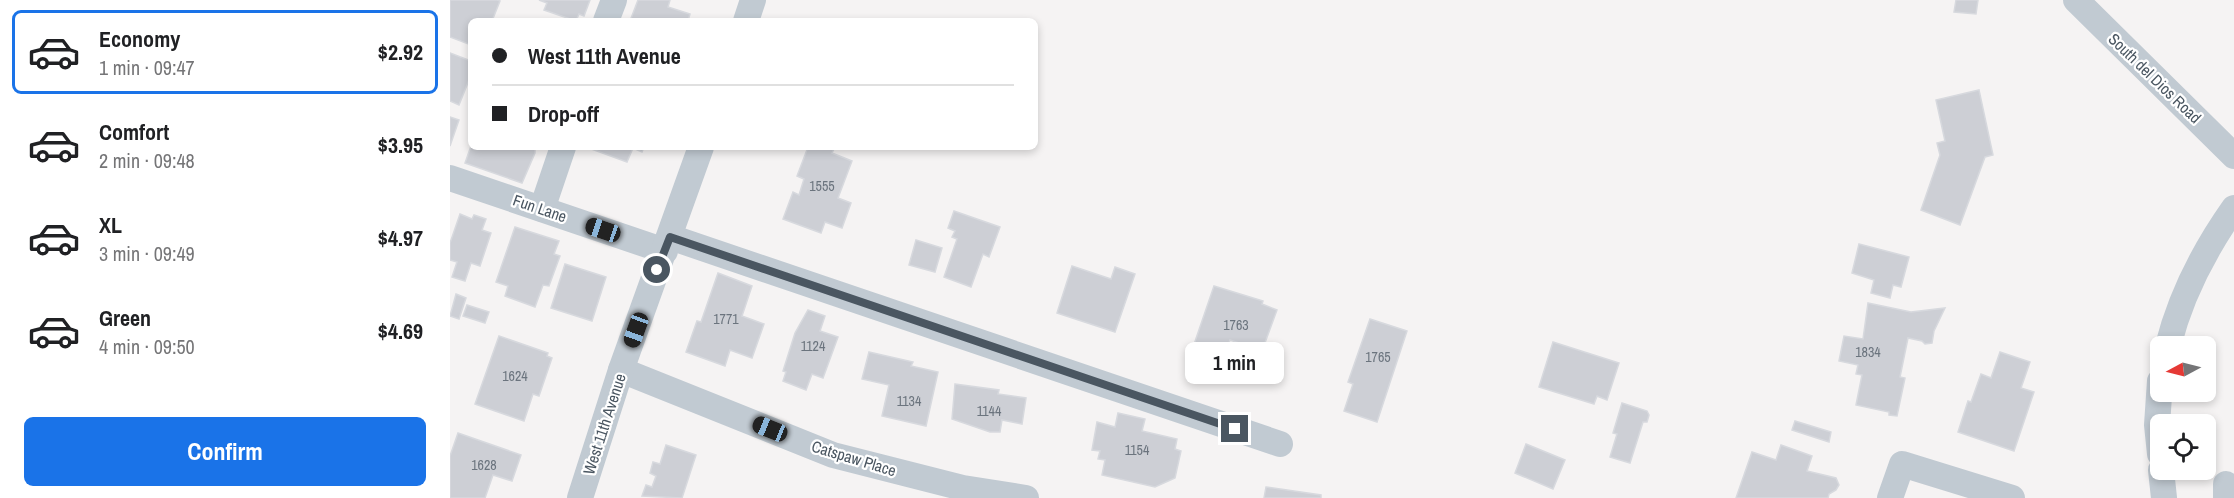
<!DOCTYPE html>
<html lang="en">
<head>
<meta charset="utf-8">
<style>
	:root { --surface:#fff; --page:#f2f2f2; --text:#202124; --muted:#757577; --line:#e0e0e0; --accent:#1a73e8 }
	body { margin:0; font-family:"Archivo Narrow",sans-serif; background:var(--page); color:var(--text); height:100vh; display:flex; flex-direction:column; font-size:22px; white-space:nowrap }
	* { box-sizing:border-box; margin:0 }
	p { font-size:20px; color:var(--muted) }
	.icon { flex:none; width:33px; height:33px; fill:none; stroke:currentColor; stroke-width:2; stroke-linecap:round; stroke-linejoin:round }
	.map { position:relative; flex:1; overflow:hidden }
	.details { display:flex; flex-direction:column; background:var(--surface); width:450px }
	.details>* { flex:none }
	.guide { position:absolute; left:18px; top:18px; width:570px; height:132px; border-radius:9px; box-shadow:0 3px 9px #0003; display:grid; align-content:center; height:132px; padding:0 24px; background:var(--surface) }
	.needle { width:39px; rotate:263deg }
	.controls { position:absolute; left:1700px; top:336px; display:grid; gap:12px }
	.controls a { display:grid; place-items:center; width:66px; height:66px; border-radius:9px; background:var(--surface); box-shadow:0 3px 9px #0003; font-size:30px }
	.end { position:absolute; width:27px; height:27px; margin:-14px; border:8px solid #4a5661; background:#fff; box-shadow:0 0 0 3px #fff }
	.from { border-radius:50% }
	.bubble { position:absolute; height:42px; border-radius:9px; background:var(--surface); box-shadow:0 3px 9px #0003; font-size:20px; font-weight:700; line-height:42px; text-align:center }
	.car { position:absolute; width:18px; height:36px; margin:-18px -9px; border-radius:8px; box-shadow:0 0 4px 2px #0007; background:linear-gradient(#222 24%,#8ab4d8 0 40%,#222 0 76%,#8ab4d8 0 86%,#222 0) }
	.guide b { display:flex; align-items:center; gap:21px; height:57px; font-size:22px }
	.guide b+b { border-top:2px solid var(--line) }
	.guide i { width:15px; height:15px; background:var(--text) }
	ul { padding:10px 0 0; list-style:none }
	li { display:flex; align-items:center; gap:18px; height:84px; margin:0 12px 9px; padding:0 12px; border:3px solid transparent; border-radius:9px }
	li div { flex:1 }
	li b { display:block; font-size:22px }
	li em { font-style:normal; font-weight:700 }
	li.active { border-color:var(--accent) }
	li>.icon { width:54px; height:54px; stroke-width:1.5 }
	.primary-button { display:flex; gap:12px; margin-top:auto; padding:12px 24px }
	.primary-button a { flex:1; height:69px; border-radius:9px; background:var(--accent); color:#fff; font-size:24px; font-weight:700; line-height:69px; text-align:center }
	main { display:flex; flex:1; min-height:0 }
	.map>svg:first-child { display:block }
</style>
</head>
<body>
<main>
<section class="details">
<ul>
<li class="active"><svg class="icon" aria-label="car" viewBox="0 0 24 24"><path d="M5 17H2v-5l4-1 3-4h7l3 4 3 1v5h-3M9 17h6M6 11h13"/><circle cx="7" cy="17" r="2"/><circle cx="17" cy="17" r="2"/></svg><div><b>Economy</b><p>1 min · 09:47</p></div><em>$2.92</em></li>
<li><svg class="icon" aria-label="car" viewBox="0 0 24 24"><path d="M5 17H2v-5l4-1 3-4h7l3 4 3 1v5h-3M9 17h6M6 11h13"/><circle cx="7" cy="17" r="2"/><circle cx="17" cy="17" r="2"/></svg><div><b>Comfort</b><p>2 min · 09:48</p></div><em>$3.95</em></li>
<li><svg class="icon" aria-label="car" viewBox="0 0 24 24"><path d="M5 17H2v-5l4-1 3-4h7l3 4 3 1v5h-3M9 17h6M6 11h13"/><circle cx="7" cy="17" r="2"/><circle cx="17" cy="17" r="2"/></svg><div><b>XL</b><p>3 min · 09:49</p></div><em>$4.97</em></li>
<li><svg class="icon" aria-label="car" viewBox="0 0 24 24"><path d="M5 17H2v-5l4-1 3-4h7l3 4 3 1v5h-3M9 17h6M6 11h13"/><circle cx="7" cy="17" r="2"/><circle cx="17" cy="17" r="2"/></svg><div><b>Green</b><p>4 min · 09:50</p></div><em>$4.69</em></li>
</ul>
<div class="primary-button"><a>Confirm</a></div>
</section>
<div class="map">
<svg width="1784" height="498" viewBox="0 0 1784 498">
	<rect width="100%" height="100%" fill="#f5f3f3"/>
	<g fill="#cdcfd5" stroke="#d7d9de" stroke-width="1.5">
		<polygon points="0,0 47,0 50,1 42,21 21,21 21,45 0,37"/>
		<polygon points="89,0 140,0 134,16 129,14 126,21 94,10 97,3"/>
		<polygon points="188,0 220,0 218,7 240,14 238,21 180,21"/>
		<polygon points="1506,0 1528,0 1526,14 1504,12"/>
		<polygon points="0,53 21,61 21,75 9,105 0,101"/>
		<polygon points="1529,90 1543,155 1535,157 1510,225 1471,210 1490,155 1487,143 1495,141 1486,100"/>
		<polygon points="0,117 9,120 0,146"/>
		<polygon points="21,146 85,147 85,153 72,183 15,163"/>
		<polygon points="136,147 194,147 192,152 183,148 177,162"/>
		<polygon points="358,147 385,147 382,153 402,161 388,198 401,203 392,228 375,222 371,233 333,219 343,192 349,195 354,179 347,176"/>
		<polygon points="504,211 550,227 539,257 533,254 521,287 494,277 507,239 502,237 505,231 498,228"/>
		<polygon points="10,214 22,219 24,215 36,219 32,230 41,233 30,266 21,263 15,281 2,277 7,262 0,260 0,243"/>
		<polygon points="65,227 109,241 104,254 110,256 99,286 93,285 85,307 55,296 58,286 46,282"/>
		<polygon points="466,240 492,248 485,272 459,265"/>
		<polygon points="1409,244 1459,257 1451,287 1443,285 1440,298 1421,293 1424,280 1402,273"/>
		<polygon points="115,264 156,277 142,321 101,308"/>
		<polygon points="622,266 661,279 665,267 685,274 665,332 607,313"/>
		<polygon points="268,273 302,286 292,316 314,324 302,358 280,350 275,366 236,352 247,321 251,322"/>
		<polygon points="764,286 813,301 812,304 827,310 812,351 780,340 771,366 740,356"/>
		<polygon points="6,294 16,298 9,319 0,316"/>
		<polygon points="1418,303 1461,312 1495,308 1484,331 1482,343 1475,344 1472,341 1458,338 1450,377 1455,378 1447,416 1439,415 1439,412 1406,405 1412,375 1406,374 1408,365 1389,361 1394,336 1413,339"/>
		<polygon points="17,305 39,312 35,323 13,316"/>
		<polygon points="358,310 375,316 370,331 388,337 373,378 362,374 356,390 333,381 336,372 333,371 345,333"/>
		<polygon points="920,319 957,331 927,422 894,411 903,384 898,382"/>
		<polygon points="49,336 98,353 97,356 102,358 89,396 83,394 74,421 25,404"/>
		<polygon points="1103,342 1169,363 1157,400 1147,396 1144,404 1089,387"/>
		<polygon points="419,352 463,362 461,366 488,372 476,426 432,416 439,385 412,379"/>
		<polygon points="1550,352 1580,362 1571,388 1584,392 1564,451 1508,432 1518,401 1521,402 1531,374 1541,378"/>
		<polygon points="505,384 549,390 548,394 576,398 572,424 552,420 550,432 540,432 502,419"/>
		<polygon points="1172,403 1197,411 1199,415 1197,422 1193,422 1180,463 1160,457 1167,434 1163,433"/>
		<polygon points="668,413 695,419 692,431 727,439 725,449 731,451 725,478 705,487 652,475 655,460 648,459 650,451 642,450 647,422 665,427"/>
		<polygon points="1345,421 1381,432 1379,442 1342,430"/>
		<polygon points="8,433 71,455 62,481 43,475 35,498 0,498 0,456"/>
		<polygon points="1076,444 1115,460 1103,489 1065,473"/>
		<polygon points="216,445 246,455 232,498 192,496 196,485 202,487 206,476 200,473 203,462 210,464"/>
		<polygon points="1331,445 1362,456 1357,471 1386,478 1389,485 1386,490 1379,494 1378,498 1286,498 1302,452 1326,460"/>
		<polygon points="816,487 871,495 871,498 814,498"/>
	</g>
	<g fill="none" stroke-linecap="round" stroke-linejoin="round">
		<g stroke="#c1cad2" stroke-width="26">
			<polyline points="1626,0 1784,156"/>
			<polyline points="156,21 164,0"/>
			<polyline points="296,21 303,0"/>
			<polyline points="0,178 215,251"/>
			<polyline points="92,209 113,147"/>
			<polyline points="220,237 830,444"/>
			<path d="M 1718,346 C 1730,298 1755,249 1784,208"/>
			<polyline points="171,370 383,455 513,488 576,498"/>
			<polyline points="1710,381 1707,425 1710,454"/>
			<polyline points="1711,470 1714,498"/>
			<polyline points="130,498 171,370 251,147"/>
			<polyline points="1440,498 1452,464 1562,498"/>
			<polyline points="1776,498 1776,484"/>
		</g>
	</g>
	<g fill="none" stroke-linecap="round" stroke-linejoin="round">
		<polyline stroke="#4a5661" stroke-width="8" points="207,270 220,237 785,429"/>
	</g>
	<g text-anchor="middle" stroke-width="4.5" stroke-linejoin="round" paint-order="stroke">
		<g font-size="14" fill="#6b747e">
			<text x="372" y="191">1555</text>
			<text x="276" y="324">1771</text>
			<text x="786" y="330">1763</text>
			<text x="363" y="351">1124</text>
			<text x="1418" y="357">1834</text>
			<text x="928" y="362">1765</text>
			<text x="65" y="381">1624</text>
			<text x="459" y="406">1134</text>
			<text x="539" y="416">1144</text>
			<text x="687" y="455">1154</text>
			<text x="34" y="470">1628</text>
		</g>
		<g font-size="16" fill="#4a5661" stroke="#fff">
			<text transform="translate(1705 78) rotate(44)" y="6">South del Dios Road</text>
			<text transform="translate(90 208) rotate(19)" y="6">Fun Lane</text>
			<text transform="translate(154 424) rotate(-72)" y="6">West 11th Avenue</text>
			<text transform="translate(404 458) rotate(17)" y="6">Catspaw Place</text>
		</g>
	</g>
</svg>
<div class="controls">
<a><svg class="needle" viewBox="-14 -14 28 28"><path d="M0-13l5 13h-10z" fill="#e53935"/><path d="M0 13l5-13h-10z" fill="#757577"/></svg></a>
<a><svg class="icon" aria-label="locate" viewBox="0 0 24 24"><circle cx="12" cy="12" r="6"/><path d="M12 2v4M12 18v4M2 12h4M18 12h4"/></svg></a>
</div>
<i class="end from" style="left:207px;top:270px"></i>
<i class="end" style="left:785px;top:429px"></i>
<div class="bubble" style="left:735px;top:342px;width:99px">1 min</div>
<i class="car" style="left:153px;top:230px;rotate:289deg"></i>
<i class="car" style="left:186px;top:330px;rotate:200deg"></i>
<i class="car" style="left:320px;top:429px;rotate:292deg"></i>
<div class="guide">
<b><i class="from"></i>West 11th Avenue</b>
<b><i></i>Drop-off</b>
</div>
</div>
</main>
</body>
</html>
